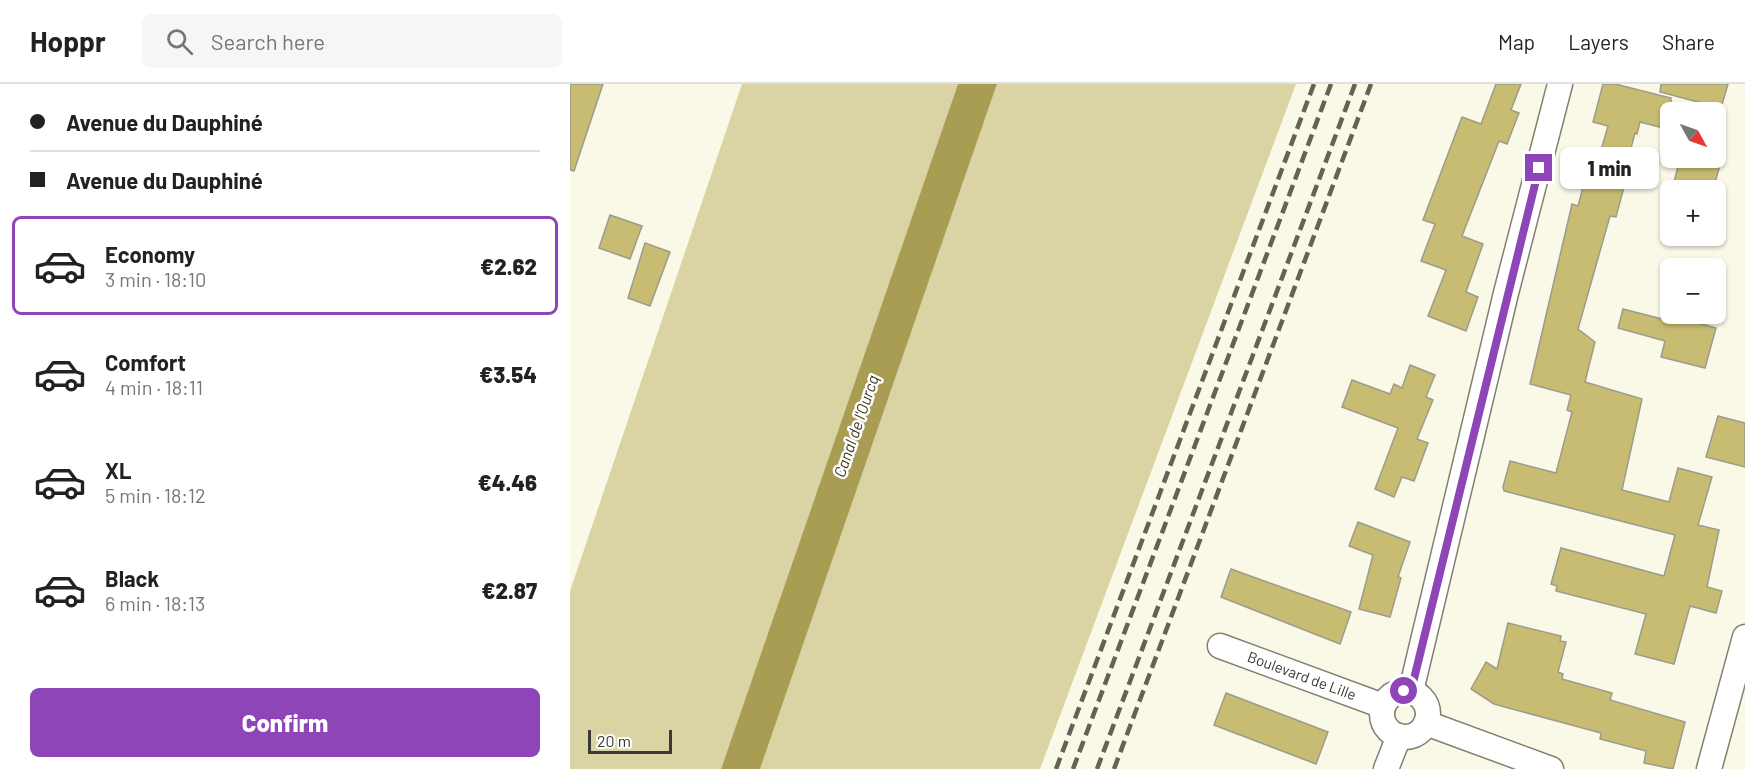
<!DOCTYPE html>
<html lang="en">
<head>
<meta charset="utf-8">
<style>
	:root { --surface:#fff; --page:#f6f6f6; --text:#222; --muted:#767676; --line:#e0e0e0; --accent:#8e45b7 }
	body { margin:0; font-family:Barlow,sans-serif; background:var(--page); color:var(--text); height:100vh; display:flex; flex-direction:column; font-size:22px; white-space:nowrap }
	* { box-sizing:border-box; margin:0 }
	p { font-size:20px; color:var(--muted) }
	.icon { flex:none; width:33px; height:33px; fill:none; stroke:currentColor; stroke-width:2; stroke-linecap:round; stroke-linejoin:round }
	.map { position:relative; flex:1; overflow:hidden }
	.side { display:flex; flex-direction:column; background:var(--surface); width:570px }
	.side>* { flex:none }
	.banner { display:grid; align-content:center; height:132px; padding:0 30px; background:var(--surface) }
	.needle { width:39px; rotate:130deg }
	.tools { position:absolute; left:1090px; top:18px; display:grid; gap:12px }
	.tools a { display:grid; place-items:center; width:66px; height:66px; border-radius:9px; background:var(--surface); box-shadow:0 2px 4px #0004; font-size:30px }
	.scale { position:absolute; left:18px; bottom:15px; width:84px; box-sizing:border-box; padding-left:6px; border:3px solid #3a3932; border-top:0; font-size:16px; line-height:21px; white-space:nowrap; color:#3a3932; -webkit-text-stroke:4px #fff; paint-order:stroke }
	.end { position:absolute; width:27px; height:27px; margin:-14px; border:8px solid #8e45b7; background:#fff; box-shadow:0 0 0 3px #fff }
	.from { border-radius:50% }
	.bubble { position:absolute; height:42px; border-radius:9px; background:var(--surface); box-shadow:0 2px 4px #0004; font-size:20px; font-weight:800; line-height:42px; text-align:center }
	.banner b { display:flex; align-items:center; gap:21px; height:57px; font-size:22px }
	.banner b+b { border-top:2px solid var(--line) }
	.banner i { width:15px; height:15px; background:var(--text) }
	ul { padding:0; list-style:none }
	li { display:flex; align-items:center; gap:18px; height:99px; margin:0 12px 9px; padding:0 18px; border:3px solid transparent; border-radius:9px }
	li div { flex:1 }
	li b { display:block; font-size:22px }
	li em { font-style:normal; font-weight:800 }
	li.selected { border-color:var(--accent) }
	li>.icon { width:54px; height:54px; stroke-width:1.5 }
	.action { display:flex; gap:12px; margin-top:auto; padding:12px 30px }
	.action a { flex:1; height:69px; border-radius:9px; background:var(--accent); color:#fff; font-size:24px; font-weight:800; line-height:69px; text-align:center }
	header { display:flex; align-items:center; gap:36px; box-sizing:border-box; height:84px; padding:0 30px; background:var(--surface); border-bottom:2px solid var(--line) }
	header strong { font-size:28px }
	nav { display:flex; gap:33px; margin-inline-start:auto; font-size:21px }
	.search { width:420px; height:54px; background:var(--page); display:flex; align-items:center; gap:15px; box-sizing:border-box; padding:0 21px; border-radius:9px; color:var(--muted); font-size:22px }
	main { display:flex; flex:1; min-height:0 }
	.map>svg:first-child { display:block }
</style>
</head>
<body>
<header>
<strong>Hoppr</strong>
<div class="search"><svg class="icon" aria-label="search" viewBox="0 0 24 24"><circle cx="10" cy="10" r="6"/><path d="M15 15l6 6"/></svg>Search here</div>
<nav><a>Map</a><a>Layers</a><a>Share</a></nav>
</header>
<main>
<section class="side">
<div class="banner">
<b><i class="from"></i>Avenue du Dauphiné</b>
<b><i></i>Avenue du Dauphiné</b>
</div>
<ul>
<li class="selected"><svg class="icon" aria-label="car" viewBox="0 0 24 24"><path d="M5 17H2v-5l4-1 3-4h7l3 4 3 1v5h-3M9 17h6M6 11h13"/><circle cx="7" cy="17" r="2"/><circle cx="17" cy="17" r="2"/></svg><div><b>Economy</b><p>3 min · 18:10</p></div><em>€2.62</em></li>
<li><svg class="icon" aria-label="car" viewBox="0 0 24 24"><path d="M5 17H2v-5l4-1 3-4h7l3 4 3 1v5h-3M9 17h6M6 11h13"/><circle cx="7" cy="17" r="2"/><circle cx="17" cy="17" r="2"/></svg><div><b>Comfort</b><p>4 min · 18:11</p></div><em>€3.54</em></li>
<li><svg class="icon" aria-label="car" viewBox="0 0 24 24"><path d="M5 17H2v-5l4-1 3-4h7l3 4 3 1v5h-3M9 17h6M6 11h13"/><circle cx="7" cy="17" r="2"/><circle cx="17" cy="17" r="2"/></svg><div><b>XL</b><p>5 min · 18:12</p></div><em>€4.46</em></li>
<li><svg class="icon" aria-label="car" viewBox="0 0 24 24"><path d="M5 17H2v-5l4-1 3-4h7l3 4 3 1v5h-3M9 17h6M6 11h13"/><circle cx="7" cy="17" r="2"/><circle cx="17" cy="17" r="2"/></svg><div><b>Black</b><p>6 min · 18:13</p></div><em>€2.87</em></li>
</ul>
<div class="action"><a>Confirm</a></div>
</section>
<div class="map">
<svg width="1175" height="685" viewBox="0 0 1175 685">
	<rect width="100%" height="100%" fill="#faf8e7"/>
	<g fill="#dad4a4">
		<polygon points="172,0 388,0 151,685 0,685 0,507"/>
		<polygon points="427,0 726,0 470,685 190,685"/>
	</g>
	<polygon fill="#a89d52" points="388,0 427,0 190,685 151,685"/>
	<g fill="#c7bc71" stroke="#9d9b8c" stroke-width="1.5">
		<polygon points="0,0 33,0 4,87 0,86"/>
		<polygon points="926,0 951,0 941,26 949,29 937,60 929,57 892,152 913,160 896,208 908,213 896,247 858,232 876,186 851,177 865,140 853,136 892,33 911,40"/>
		<polygon points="1033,0 1045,0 1101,14 1101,46 1070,38 1067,50 1065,49 1051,102 1054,103 1046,133 1040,132 1008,245 1025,258 1015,298 1072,315 1052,406 1099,418 1108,384 1142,393 1128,441 1149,446 1137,503 1152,507 1146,529 1120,522 1104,580 1065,570 1076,530 986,507 987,502 981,500 991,464 1094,492 1105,451 934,407 933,403 940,377 986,389 1002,328 997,326 1001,311 960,300 1002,120 1008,122 1016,92 1023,94 1038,42 1023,38"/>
		<polygon points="1091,0 1158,0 1151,24 1090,8"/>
		<polygon points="1110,74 1152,74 1143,106 1102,106"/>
		<polygon points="40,131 72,142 60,175 29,164"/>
		<polygon points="75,159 100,168 80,222 58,214"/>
		<polygon points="1053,225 1100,237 1102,232 1146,244 1135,284 1091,273 1095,257 1048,244"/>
		<polygon points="840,281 865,291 856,313 863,316 847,355 858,359 844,397 832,393 824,413 805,405 828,344 772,323 782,296 820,310 824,300 832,304"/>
		<polygon points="1148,332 1175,339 1175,383 1136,373"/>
		<polygon points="788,438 840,458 828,493 831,494 820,533 789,525 803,471 779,462"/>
		<polygon points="661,485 781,528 770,560 651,513"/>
		<polygon points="938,539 991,552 990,557 996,558 988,588 993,590 992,595 1042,609 1040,616 1115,638 1103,685 1074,679 1076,667 1030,655 1031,649 924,620 901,605 916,578 927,585"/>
		<polygon points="656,609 758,648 746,680 644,641"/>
	</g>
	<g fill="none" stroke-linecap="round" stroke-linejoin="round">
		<g stroke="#828171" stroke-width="27">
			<g id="street">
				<path id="s1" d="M 650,562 L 813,622"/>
				<circle cx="835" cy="630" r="23"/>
				<polyline points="841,607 936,209 990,0"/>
				<polyline points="856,639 981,685"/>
				<polyline points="816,685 829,652"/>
				<polyline points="1139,685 1175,553"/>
			</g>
		</g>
		<use href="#street" stroke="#fff" stroke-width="24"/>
		<g stroke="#636259" stroke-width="4.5" stroke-dasharray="12 6" stroke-linecap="butt">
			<polyline points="486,685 744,0"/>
			<polyline points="503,685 761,0"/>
			<polyline points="527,685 785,0"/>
			<polyline points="544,685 801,0"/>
		</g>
	</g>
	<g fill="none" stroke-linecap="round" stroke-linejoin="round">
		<polyline stroke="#8e45b7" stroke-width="8" points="834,607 841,607 969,84"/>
	</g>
	<g text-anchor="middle" stroke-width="5" stroke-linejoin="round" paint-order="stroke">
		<g font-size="15" fill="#3a3932" stroke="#fff">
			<text dy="5" stroke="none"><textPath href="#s1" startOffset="87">Boulevard de Lille</textPath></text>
		</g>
		<g font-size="16" font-style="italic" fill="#3b3615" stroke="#fff">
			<text transform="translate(286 342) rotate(-71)" y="6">Canal de l'Ourcq</text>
		</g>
	</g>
</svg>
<div class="tools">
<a><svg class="needle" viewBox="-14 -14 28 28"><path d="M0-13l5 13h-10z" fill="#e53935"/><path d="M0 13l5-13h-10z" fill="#767676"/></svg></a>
<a>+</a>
<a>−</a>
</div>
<div class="scale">20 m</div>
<i class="end from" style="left:834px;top:607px"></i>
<i class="end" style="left:969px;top:84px"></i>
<div class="bubble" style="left:990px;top:63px;width:99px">1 min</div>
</div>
</main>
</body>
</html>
